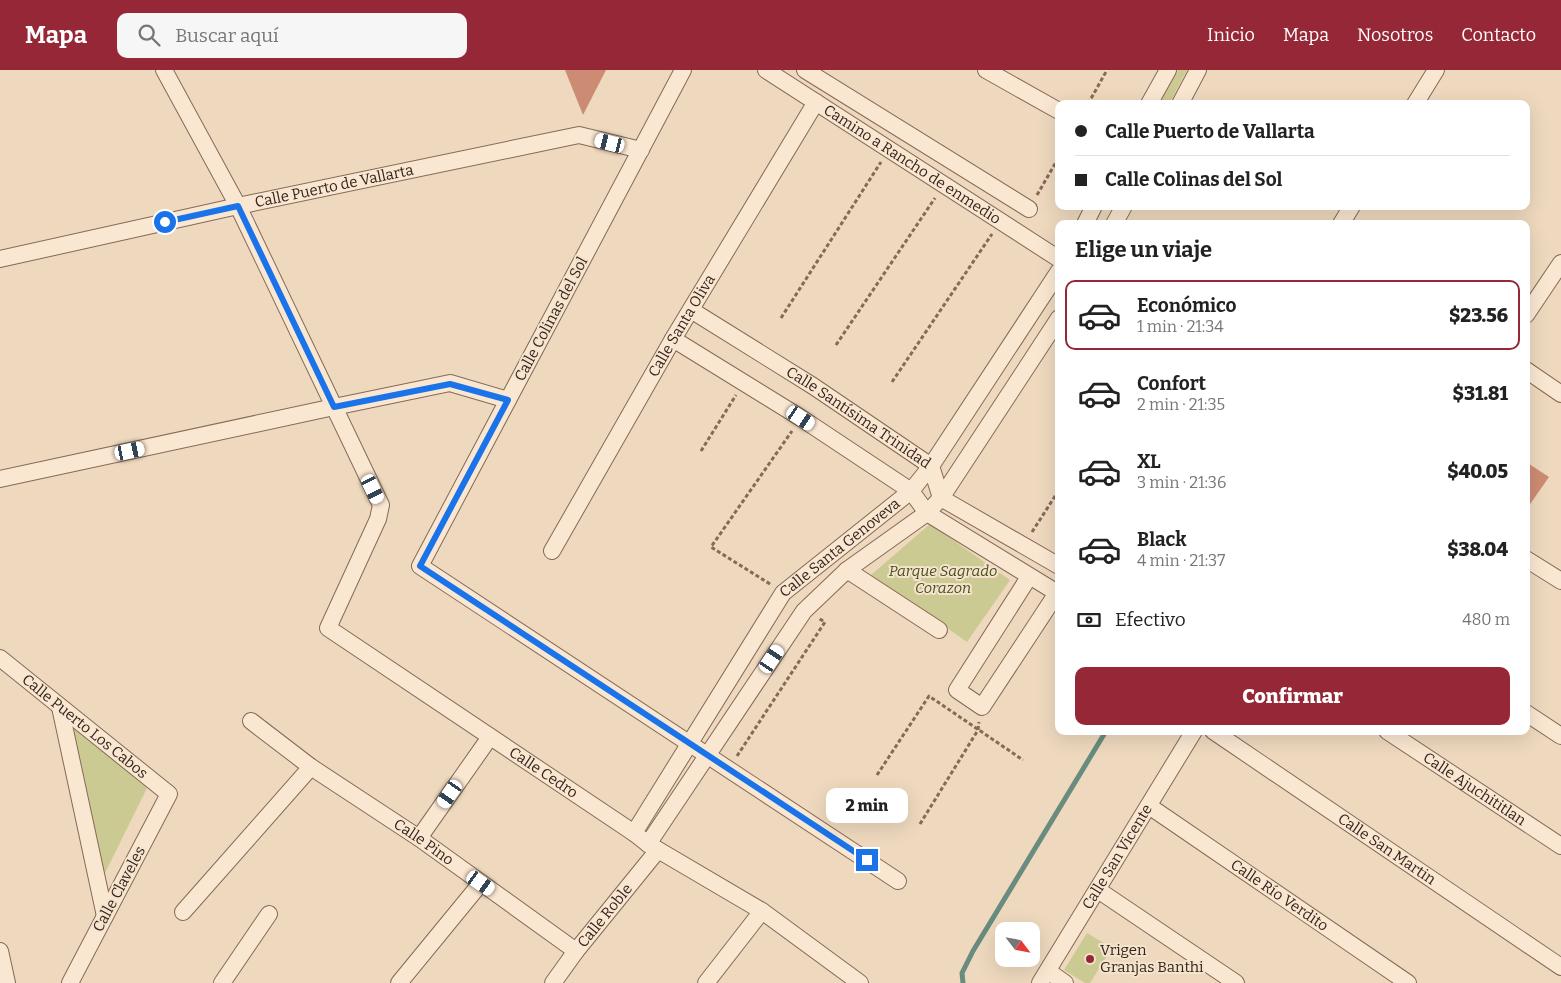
<!DOCTYPE html>
<html lang="es">
<head>
<meta charset="utf-8">
<style>
	:root { --surface:#fff; --page:#f6f6f6; --text:#222; --muted:#767676; --line:#e0e0e0; --accent:#952737 }
	body { margin:0; font-family:Bitter,serif; background:var(--page); color:var(--text); height:100vh; display:flex; flex-direction:column; font-size:19px; white-space:nowrap }
	* { box-sizing:border-box; margin:0 }
	p { font-size:16px; color:var(--muted) }
	.icon { flex:none; width:28px; height:28px; fill:none; stroke:currentColor; stroke-width:2; stroke-linecap:round; stroke-linejoin:round }
	.map { position:relative; flex:1; overflow:hidden }
	.drawer { position:absolute; left:1055px; top:150px; width:475px; height:515px; display:flex; flex-direction:column; background:var(--surface); border-radius:10px; box-shadow:0 5px 20px #0002 }
	.drawer>* { flex:none }
	.hud { position:absolute; left:1055px; top:30px; width:475px; height:110px; border-radius:10px; box-shadow:0 5px 20px #0002; display:grid; align-content:center; height:110px; padding:0 20px; background:var(--surface) }
	.needle { width:32px; rotate:122deg }
	.buttons { position:absolute; left:995px; top:852px; display:grid; gap:10px }
	.buttons a { display:grid; place-items:center; width:45px; height:45px; border-radius:10px; background:var(--surface); box-shadow:0 5px 20px #0002; font-size:25px }
	.end { position:absolute; width:22px; height:22px; margin:-11px; border:6px solid #1a73e8; background:#fff; box-shadow:0 0 0 2px #fff }
	.from { border-radius:50% }
	.bubble { position:absolute; height:35px; border-radius:10px; background:var(--surface); box-shadow:0 5px 20px #0002; font-size:16px; font-weight:800; line-height:35px; text-align:center }
	.car { position:absolute; width:15px; height:30px; margin:-15px -8px; border-radius:6px; box-shadow:0 0 4px 1px #0007; background:linear-gradient(#fff 24%,#345 0 40%,#fff 0 76%,#345 0 86%,#fff 0) }
	.hud b { display:flex; align-items:center; gap:18px; height:48px; font-size:19px }
	.hud b+b { border-top:1px solid var(--line) }
	.hud i { width:12px; height:12px; background:var(--text) }
	ul { padding:0; list-style:none }
	li { display:flex; align-items:center; gap:15px; height:70px; margin:0 10px 8px; padding:0 10px; border:2px solid transparent; border-radius:10px }
	li div { flex:1 }
	li b { display:block; font-size:19px }
	li em { font-style:normal; font-weight:800 }
	li.selected { border-color:var(--accent) }
	li>.icon { width:45px; height:45px; stroke-width:1.5 }
	h2 { padding:0 20px; font-size:22px; line-height:60px }
	.pay { display:flex; align-items:center; gap:12px; height:55px; padding:0 20px; font-size:19px }
	.pay p { margin-inline-start:auto }
	.button { display:flex; gap:10px; margin-top:auto; padding:10px 20px }
	.button a { flex:1; height:58px; border-radius:10px; background:var(--accent); color:#fff; font-size:20px; font-weight:800; line-height:58px; text-align:center }
	header { display:flex; align-items:center; gap:30px; box-sizing:border-box; height:70px; padding:0 25px; background:var(--accent); color:#fff }
	header strong { font-size:24px }
	nav { display:flex; gap:28px; margin-inline-start:auto; font-size:18px }
	.search { width:350px; height:45px; background:var(--page); display:flex; align-items:center; gap:12px; box-sizing:border-box; padding:0 18px; border-radius:10px; color:var(--muted); font-size:19px }
	.map>svg:first-child { display:block }
</style>
</head>
<body>
<header>
<strong>Mapa</strong>
<div class="search"><svg class="icon" aria-label="search" viewBox="0 0 24 24"><circle cx="10" cy="10" r="6"/><path d="M15 15l6 6"/></svg>Buscar aquí</div>
<nav><a>Inicio</a><a>Mapa</a><a>Nosotros</a><a>Contacto</a></nav>
</header>
<div class="map">
<svg width="1561" height="913" viewBox="0 0 1561 913">
	<rect width="100%" height="100%" fill="#eed9be"/>
	<g fill="#cbca92">
		<polygon points="1178,0 1187,0 1169,34 1159,34"/>
		<polygon points="930,454 1010,510 967,572 871,505"/>
		<polygon points="68,651 147,718 103,807"/>
		<polygon points="1087,863 1112,878 1090,913 1085,913 1064,900"/>
	</g>
	<g fill="none" stroke-linecap="round" stroke-linejoin="round">
		<polyline stroke="#698c7f" stroke-width="5" points="963,913 962,903 973,881 1106,661"/>
	</g>
	<g fill="#cc8c73">
		<polygon points="565,0 606,0 583,45"/>
		<polygon points="1526,392 1549,407 1526,440"/>
	</g>
	<g fill="none" stroke-linecap="round" stroke-linejoin="round">
		<g stroke="#866957" stroke-width="18">
			<g id="minor">
				<path id="s1" d="M 164,0 L 238,136 L 381,435 L 378,449 L 328,558 L 634,763 L 648,774 L 762,841 L 860,913"/>
				<polyline points="683,0 420,496 898,811"/>
				<path id="s2" d="M 766,0 L 1059,189"/>
				<polyline points="805,0 1029,139"/>
				<polyline points="986,0 1059,41"/>
				<polyline points="1149,34 1168,0"/>
				<polyline points="1180,34 1198,0"/>
				<polyline points="1415,34 1436,0"/>
				<polyline points="1085,154 1094,136"/>
				<polyline points="1114,154 1124,136"/>
				<polyline points="1341,154 1352,136"/>
				<path id="s3" d="M 0,189 L 238,136 L 579,65 L 641,80"/>
				<path id="s4" d="M 691,240 L 813,316 L 931,396 L 941,428 L 1059,496"/>
				<polyline points="1526,245 1561,193"/>
				<polyline points="673,269 801,348 911,421 927,443 1059,524"/>
				<polyline points="1526,300 1561,324"/>
				<polyline points="0,409 334,337 450,313 508,330"/>
				<path id="s5" d="M 552,481 L 673,269 L 816,32"/>
				<polyline points="1526,489 1561,511"/>
				<polyline points="847,500 939,560"/>
				<polyline points="1029,507 957,620 982,637 1057,523"/>
				<path id="s6" d="M 0,588 L 169,724 L 70,913"/>
				<polyline points="60,637 105,846"/>
				<polyline points="1526,643 1561,666"/>
				<path id="s7" d="M 251,651 L 311,697 L 419,768 L 576,881"/>
				<path id="s8" d="M 1213,661 L 1561,897"/>
				<path id="s9" d="M 1387,661 L 1561,776"/>
				<path id="s10" d="M 1149,736 L 1408,913"/>
				<path id="s11" d="M 634,763 L 783,523 L 911,421 L 931,396 L 1059,201"/>
				<polyline points="419,768 490,667"/>
				<polyline points="648,774 804,541 847,500 927,443 941,428 1059,248"/>
				<polyline points="1098,820 1236,913"/>
				<polyline points="183,842 311,697"/>
				<polyline points="0,881 7,913"/>
				<polyline points="1048,901 1065,913"/>
				<polyline points="222,913 269,844"/>
				<polyline points="399,913 481,813"/>
				<path id="s12" d="M 553,913 L 576,881 L 658,780"/>
				<polyline points="706,913 762,841"/>
				<path id="s13" d="M 1040,913 L 1194,661"/>
			</g>
		</g>
		<g stroke="#866957" stroke-width="3" stroke-dasharray="4 2.5" stroke-linecap="butt">
			<polyline points="1088,34 1107,0"/>
			<polyline points="1037,125 1059,87"/>
			<polyline points="781,248 881,92"/>
			<polyline points="836,275 935,128"/>
			<polyline points="892,312 992,164"/>
			<polyline points="701,381 736,325"/>
			<polyline points="1032,462 1059,420"/>
			<polyline points="770,514 711,477 792,361"/>
			<polyline points="737,686 825,552 818,548"/>
			<polyline points="877,705 929,626 1023,690"/>
			<polyline points="920,754 978,660 979,652"/>
		</g>
		<use href="#minor" stroke="#f9e7d1" stroke-width="16"/>
	</g>
	<g fill="none" stroke-linecap="round" stroke-linejoin="round">
		<polyline stroke="#1a73e8" stroke-width="6" points="165,152 238,136 334,337 450,314 508,330 420,496 867,790"/>
	</g>
	<circle fill="#952737" stroke="#f5e4cd" stroke-width="2" cx="1090" cy="889" r="5"/>
	<g text-anchor="middle" stroke-width="4" stroke-linejoin="round" paint-order="stroke">
		<g font-size="15" fill="#35241c" stroke="#f5e4cd">
			<text dy="5" stroke="none"><textPath href="#s2" startOffset="174">Camino a Rancho de enmedio</textPath></text>
			<text dy="5" stroke="none"><textPath href="#s3" startOffset="342">Calle Puerto de Vallarta</textPath></text>
			<text transform="translate(551 249) rotate(-62)" y="5">Calle Colinas del Sol</text>
			<text dy="5" stroke="none"><textPath href="#s5" startOffset="260">Calle Santa Oliva</textPath></text>
			<text dy="5" stroke="none"><textPath href="#s4" startOffset="199">Calle Santísima Trinidad</textPath></text>
			<text dy="5" stroke="none"><textPath href="#s11" startOffset="355">Calle Santa Genoveva</textPath></text>
			<text dy="5" stroke="none"><textPath href="#s6" startOffset="109">Calle Puerto Los Cabos</textPath></text>
			<text dy="5" stroke="none"><textPath href="#s1" startOffset="880">Calle Cedro</textPath></text>
			<text dy="5" stroke="none"><textPath href="#s9" startOffset="105">Calle Ajuchititlan</textPath></text>
			<text dy="5" stroke="none"><textPath href="#s7" startOffset="211">Calle Pino</textPath></text>
			<text dy="5" stroke="none"><textPath href="#s8" startOffset="210">Calle San Martin</textPath></text>
			<text dy="5" stroke="none"><textPath href="#s13" startOffset="148">Calle San Vicente</textPath></text>
			<text transform="translate(119 819) rotate(-62)" y="5">Calle Claveles</text>
			<text dy="5" stroke="none"><textPath href="#s10" startOffset="158">Calle Río Verdito</textPath></text>
			<text dy="5" stroke="none"><textPath href="#s12" startOffset="85">Calle Roble</textPath></text>
		</g>
		<g font-size="15" font-style="italic" fill="#4c5122" stroke="#f5e4cd">
			<text x="943" y="506">Parque Sagrado<tspan x="943" dy="17">Corazon</tspan></text>
		</g>
		<g font-size="15" fill="#35241c" stroke="#f5e4cd" text-anchor="start">
			<text x="1100" y="885">Vrigen<tspan x="1100" dy="17">Granjas Banthi</tspan></text>
		</g>
	</g>
</svg>
<div class="buttons">
<a><svg class="needle" viewBox="-14 -14 28 28"><path d="M0-13l5 13h-10z" fill="#e53935"/><path d="M0 13l5-13h-10z" fill="#767676"/></svg></a>
</div>
<i class="end from" style="left:165px;top:152px"></i>
<i class="end" style="left:867px;top:790px"></i>
<div class="bubble" style="left:826px;top:718px;width:82px">2 min</div>
<i class="car" style="left:610px;top:73px;rotate:284deg"></i>
<i class="car" style="left:801px;top:348px;rotate:124deg"></i>
<i class="car" style="left:130px;top:381px;rotate:78deg"></i>
<i class="car" style="left:373px;top:419px;rotate:154deg"></i>
<i class="car" style="left:772px;top:589px;rotate:34deg"></i>
<i class="car" style="left:450px;top:724px;rotate:215deg"></i>
<i class="car" style="left:481px;top:813px;rotate:125deg"></i>
<div class="hud">
<b><i class="from"></i>Calle Puerto de Vallarta</b>
<b><i></i>Calle Colinas del Sol</b>
</div>
<section class="drawer">
<h2>Elige un viaje</h2>
<ul>
<li class="selected"><svg class="icon" aria-label="car" viewBox="0 0 24 24"><path d="M5 17H2v-5l4-1 3-4h7l3 4 3 1v5h-3M9 17h6M6 11h13"/><circle cx="7" cy="17" r="2"/><circle cx="17" cy="17" r="2"/></svg><div><b>Económico</b><p>1 min · 21:34</p></div><em>$23.56</em></li>
<li><svg class="icon" aria-label="car" viewBox="0 0 24 24"><path d="M5 17H2v-5l4-1 3-4h7l3 4 3 1v5h-3M9 17h6M6 11h13"/><circle cx="7" cy="17" r="2"/><circle cx="17" cy="17" r="2"/></svg><div><b>Confort</b><p>2 min · 21:35</p></div><em>$31.81</em></li>
<li><svg class="icon" aria-label="car" viewBox="0 0 24 24"><path d="M5 17H2v-5l4-1 3-4h7l3 4 3 1v5h-3M9 17h6M6 11h13"/><circle cx="7" cy="17" r="2"/><circle cx="17" cy="17" r="2"/></svg><div><b>XL</b><p>3 min · 21:36</p></div><em>$40.05</em></li>
<li><svg class="icon" aria-label="car" viewBox="0 0 24 24"><path d="M5 17H2v-5l4-1 3-4h7l3 4 3 1v5h-3M9 17h6M6 11h13"/><circle cx="7" cy="17" r="2"/><circle cx="17" cy="17" r="2"/></svg><div><b>Black</b><p>4 min · 21:37</p></div><em>$38.04</em></li>
</ul>
<div class="pay"><svg class="icon" aria-label="cash" viewBox="0 0 24 24"><path d="M3 7h18v10H3z"/><circle cx="12" cy="12" r="2"/></svg>Efectivo<p>480 m</p></div>
<div class="button"><a>Confirmar</a></div>
</section>
</div>
</body>
</html>
